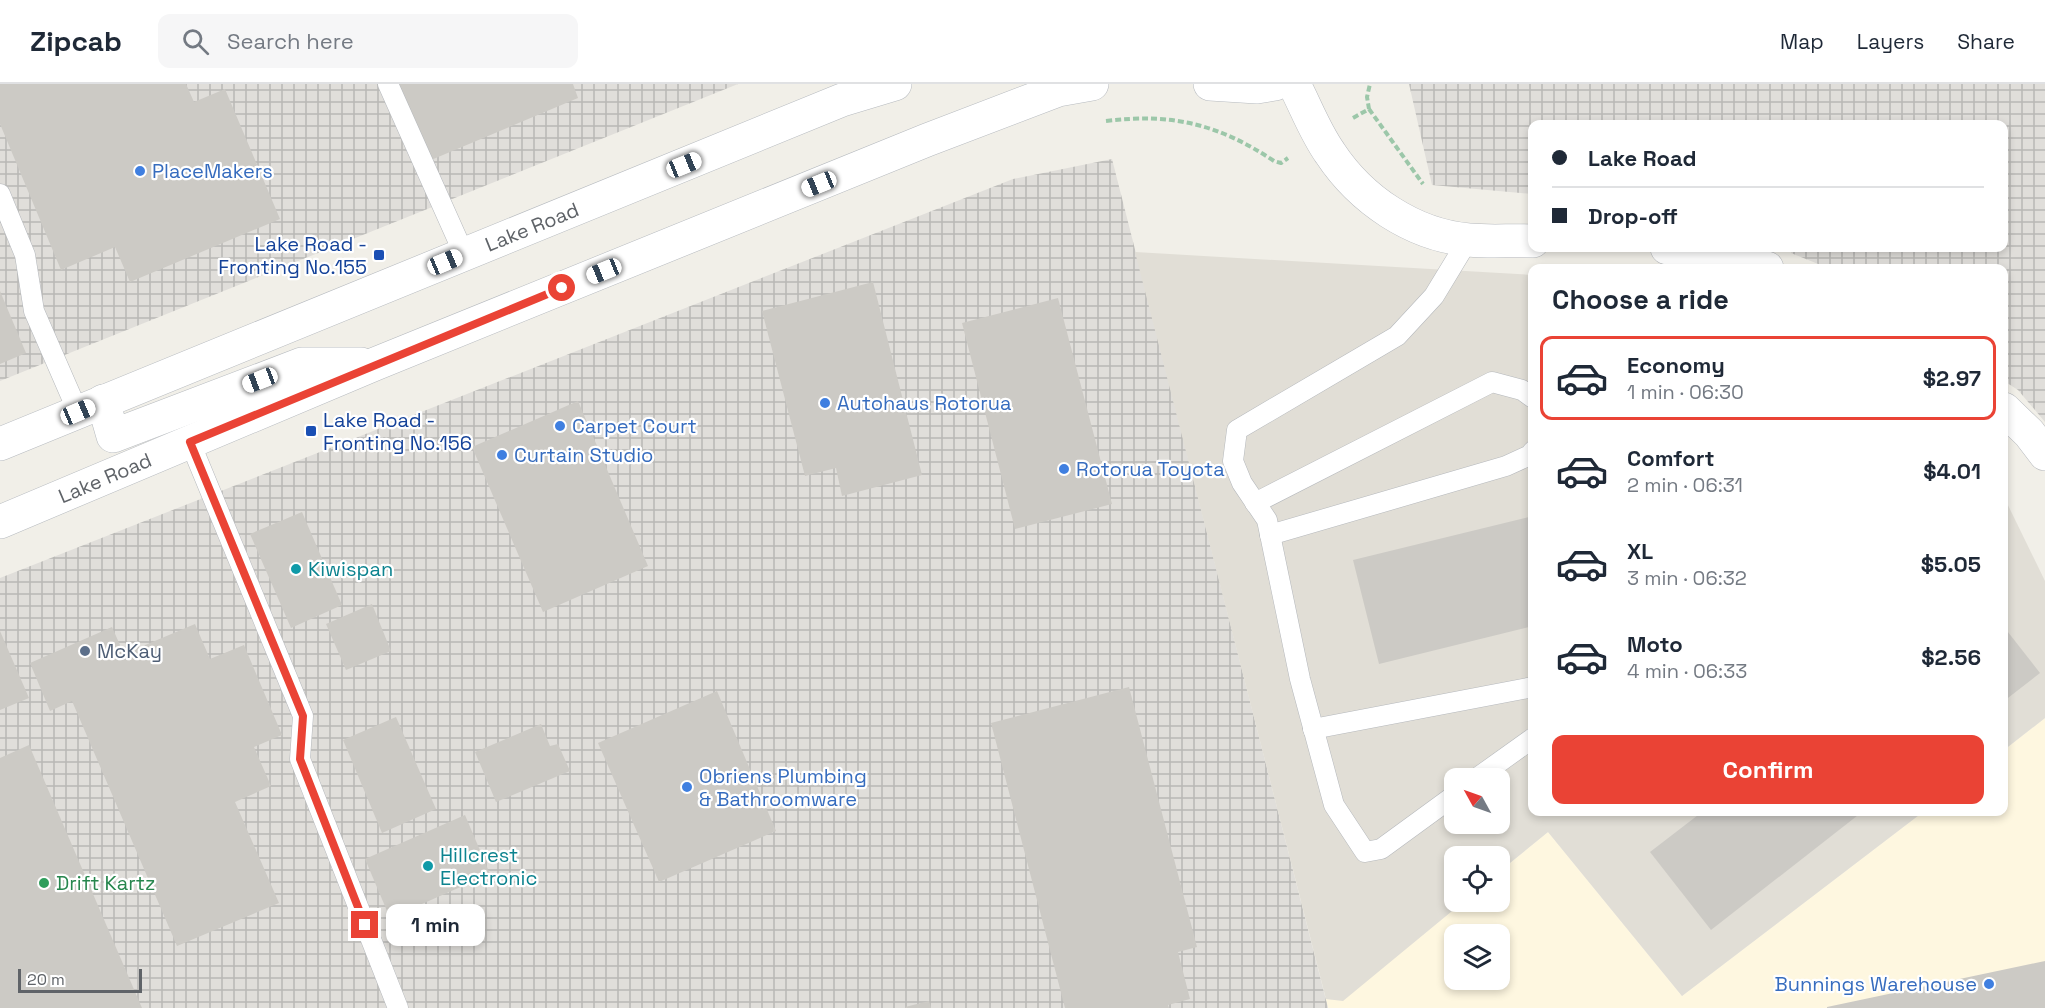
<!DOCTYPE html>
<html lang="en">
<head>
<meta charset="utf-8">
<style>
	:root { --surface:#fff; --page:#f6f6f7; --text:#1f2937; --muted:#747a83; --line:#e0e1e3; --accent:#ea4335 }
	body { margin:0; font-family:"Space Grotesk",sans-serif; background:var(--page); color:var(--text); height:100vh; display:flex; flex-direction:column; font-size:22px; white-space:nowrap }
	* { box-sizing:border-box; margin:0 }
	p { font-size:20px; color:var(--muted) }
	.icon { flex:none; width:33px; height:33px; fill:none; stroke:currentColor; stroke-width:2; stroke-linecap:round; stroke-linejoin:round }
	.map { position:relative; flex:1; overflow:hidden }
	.sheet { position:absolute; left:1528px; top:180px; width:480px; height:552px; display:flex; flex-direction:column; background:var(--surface); border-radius:12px; box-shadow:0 3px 9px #0003 }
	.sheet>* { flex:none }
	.guide { position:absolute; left:1528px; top:36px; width:480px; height:132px; border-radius:12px; box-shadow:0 3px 9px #0003; display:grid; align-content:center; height:132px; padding:0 24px; background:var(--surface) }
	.needle { width:39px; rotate:310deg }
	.controls { position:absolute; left:1444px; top:684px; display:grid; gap:12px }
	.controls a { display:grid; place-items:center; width:66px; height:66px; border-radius:12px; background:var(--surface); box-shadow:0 3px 9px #0003; font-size:30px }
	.scale { position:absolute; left:18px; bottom:15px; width:124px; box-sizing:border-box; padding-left:6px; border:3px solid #5f6368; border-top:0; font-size:16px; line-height:21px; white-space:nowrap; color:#5f6368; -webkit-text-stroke:4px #fff; paint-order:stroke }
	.end { position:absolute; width:27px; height:27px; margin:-14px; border:8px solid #ea4335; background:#fff; box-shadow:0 0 0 3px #fff }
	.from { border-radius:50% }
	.bubble { position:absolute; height:42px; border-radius:12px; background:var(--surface); box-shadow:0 3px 9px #0003; font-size:20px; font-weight:700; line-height:42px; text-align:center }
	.car { position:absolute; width:18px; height:36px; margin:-18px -9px; border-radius:8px; box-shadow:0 0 4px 2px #0007; background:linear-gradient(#fff 24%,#345 0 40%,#fff 0 76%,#345 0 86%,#fff 0) }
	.guide b { display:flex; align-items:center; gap:21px; height:57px; font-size:22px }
	.guide b+b { border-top:2px solid var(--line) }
	.guide i { width:15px; height:15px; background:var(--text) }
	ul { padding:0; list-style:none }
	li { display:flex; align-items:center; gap:18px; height:84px; margin:0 12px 9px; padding:0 12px; border:3px solid transparent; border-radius:12px }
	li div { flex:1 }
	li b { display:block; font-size:22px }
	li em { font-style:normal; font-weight:700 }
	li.active { border-color:var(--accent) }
	li>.icon { width:54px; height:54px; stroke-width:1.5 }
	h2 { padding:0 24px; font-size:27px; line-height:72px }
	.cta { display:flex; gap:12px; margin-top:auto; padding:12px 24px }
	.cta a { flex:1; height:69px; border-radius:12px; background:var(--accent); color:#fff; font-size:24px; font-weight:700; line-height:69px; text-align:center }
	header { display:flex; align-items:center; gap:36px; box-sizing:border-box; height:84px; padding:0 30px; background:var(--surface); border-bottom:2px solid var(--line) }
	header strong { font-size:28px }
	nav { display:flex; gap:33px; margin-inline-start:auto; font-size:21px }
	.search { width:420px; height:54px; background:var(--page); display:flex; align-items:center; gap:15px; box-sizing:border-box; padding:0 21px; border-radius:12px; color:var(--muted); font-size:22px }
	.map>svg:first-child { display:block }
</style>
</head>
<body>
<header>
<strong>Zipcab</strong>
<div class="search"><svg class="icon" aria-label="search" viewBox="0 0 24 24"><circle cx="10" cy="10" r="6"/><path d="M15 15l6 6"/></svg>Search here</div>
<nav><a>Map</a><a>Layers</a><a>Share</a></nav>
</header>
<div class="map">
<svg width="2045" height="924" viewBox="0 0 2045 924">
	<defs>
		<pattern id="industrial-grid" width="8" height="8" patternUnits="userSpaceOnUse" patternTransform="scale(1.5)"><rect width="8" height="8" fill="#e0deda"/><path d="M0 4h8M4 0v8" fill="none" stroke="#b9b8b5"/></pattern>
	</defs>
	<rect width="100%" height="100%" fill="#f1efe8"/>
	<path fill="#fef7e0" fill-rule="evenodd" d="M 2045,634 L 2045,924 L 1328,924 L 1326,915 L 1343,916 L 1463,818 L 1500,818 L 1500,787 L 1548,748 L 1682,912 L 1923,728 L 2004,728 L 2004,666 ZM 1455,850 L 1500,850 L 1500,896 L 1455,896 Z"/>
	<g fill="url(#industrial-grid)">
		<polygon points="0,0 738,0 0,297"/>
		<polygon points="1409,0 2045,0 2045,338 2018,306 2004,297 2004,184 1828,184 1791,169 1793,164 2004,164 2004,40 1533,40 1533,110 1432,101"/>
		<polygon points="1112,75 1328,924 0,924 0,494 1013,95"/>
	</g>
	<g fill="#e1ded6" fill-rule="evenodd">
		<path d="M 1135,168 L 1533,191 L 1533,728 L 1923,728 L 1682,912 L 1548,748 L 1500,787 L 1500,772 L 1455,772 L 1455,818 L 1463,818 L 1343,917 L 1326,915 ZM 1455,694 L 1500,694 L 1500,740 L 1455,740 Z"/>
		<polygon points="2004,413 2045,497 2045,634 2004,666"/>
	</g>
	<g fill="#cccac5">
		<polygon points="0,0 186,0 194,18 225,5 280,135 130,198 115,163 61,186 0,40"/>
		<polygon points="399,0 573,0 578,14 431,76"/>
		<polygon points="873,198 922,391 842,412 836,384 805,392 762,227"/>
		<polygon points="0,207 26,269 0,280"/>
		<polygon points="1058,214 1112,420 1015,445 962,239"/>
		<polygon points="578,317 648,482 543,528 472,363"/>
		<polygon points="302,428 342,521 291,544 250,450"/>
		<polygon points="1533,432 1533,542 1379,580 1353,476"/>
		<polygon points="372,520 391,567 346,586 326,540"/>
		<polygon points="195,540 210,575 244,561 282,651 254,663 271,702 235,718 279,819 177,862 72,617 50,627 30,579 112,543 124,570"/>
		<polygon points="2004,543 2040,589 2004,617"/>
		<polygon points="0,547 29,614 0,626"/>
		<polygon points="1129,603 1197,863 1178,868 1190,915 1168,921 1169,924 1065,924 991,639"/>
		<polygon points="717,607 776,747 659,798 598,659"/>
		<polygon points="396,633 436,725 382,749 343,656"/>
		<polygon points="541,640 550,662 558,660 570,687 496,718 475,668"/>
		<polygon points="29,661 142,924 0,924 0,674"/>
		<polygon points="1702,728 1862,728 1711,846 1650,768"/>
		<polygon points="465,731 490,790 390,834 365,775"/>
		<polygon points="2045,877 2045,924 1827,924 1827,923"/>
		<polygon points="929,917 931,924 906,924 905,923"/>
	</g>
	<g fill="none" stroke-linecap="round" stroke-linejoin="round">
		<g stroke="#b5b8bc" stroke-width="21">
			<g id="service">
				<polyline points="388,0 464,170"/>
				<polyline points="0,110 25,171 34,227 78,328"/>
				<polyline points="190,358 303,632 300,675 398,924"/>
				<polyline points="1255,419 1492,298 1522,306 1533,314"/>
				<polyline points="1270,451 1506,382 1530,371 1533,367"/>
				<polyline points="1313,645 1533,603"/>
				<polyline points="1477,694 1533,654"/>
				<polyline points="1455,711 1381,765 1365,768 1334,721 1300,595 1267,436 1242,399 1233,377 1237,346 1397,252 1434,212 1468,156"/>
			</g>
		</g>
		<g stroke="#b5b8bc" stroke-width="34">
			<g id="minor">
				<path d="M 1294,0 C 1306,23 1315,48 1330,69 C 1361,116 1413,151 1469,156 C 1490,158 1512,156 1533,157"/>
				<polyline points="1667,164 1685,165 1767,184"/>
				<polyline points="2004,325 2029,349 2045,370"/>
			</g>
		</g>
		<g stroke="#b6babf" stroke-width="34">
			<g id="secondary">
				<polyline points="1210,0 1257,3 1275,0"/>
				<polyline points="103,317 113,352 302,280 361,280"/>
				<polyline points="0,360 842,16 895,0"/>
				<polyline points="0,438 375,280 927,56 1058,6 1092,0"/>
			</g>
		</g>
		<g stroke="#9cc7a9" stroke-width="4" stroke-dasharray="6 3" stroke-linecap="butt">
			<polyline points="1369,25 1423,100"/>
			<polyline points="1353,34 1369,25 1367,13 1370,0"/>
			<path d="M 1106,37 C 1173,29 1218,40 1274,77 L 1281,79 L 1288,74"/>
		</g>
		<use href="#service" stroke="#fff" stroke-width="20"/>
		<use href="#minor" stroke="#fff" stroke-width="33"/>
		<use href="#secondary" stroke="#fff" stroke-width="33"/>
	</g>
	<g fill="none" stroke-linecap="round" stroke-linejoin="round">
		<polyline stroke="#ea4335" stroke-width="8" points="365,841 300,675 303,632 190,358 562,204"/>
	</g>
	<g fill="#3f7fe0" stroke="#fff" stroke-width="2">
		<circle cx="140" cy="87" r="6"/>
		<circle cx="825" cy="319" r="6"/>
		<circle cx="560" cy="342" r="6"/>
		<circle cx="502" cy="371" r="6"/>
		<circle cx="1064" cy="385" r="6"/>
		<circle cx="687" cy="703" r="6"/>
		<circle cx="1989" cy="900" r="6"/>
	</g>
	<g fill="#1a4fb4" stroke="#fff" stroke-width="2">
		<rect x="373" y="165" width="12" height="12" rx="3"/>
		<rect x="305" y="341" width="12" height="12" rx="3"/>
	</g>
	<g fill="#0f9aa8" stroke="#fff" stroke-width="2">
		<circle cx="296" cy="485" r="6"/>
		<circle cx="428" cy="782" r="6"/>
	</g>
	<circle fill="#5c6f8a" stroke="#fff" stroke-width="2" cx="85" cy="567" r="6"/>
	<circle fill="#2e9e5b" stroke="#fff" stroke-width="2" cx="44" cy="799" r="6"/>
	<g text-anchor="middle" stroke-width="4.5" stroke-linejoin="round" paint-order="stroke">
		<g font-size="20" fill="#366cbe" stroke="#fff" text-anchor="start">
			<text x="152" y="94">PlaceMakers</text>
			<text x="837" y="326">Autohaus Rotorua</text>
			<text x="572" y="349">Carpet Court</text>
			<text x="514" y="378">Curtain Studio</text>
			<text x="1076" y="392">Rotorua Toyota</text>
			<text x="699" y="699">Obriens Plumbing<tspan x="699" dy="23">&amp; Bathroomware</tspan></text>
			<text x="1977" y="907" text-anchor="end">Bunnings Warehouse</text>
		</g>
		<g font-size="20" fill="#5f6368" stroke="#fff">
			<text transform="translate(532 143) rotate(-22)" y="7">Lake Road</text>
			<text transform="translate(105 394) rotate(-23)" y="7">Lake Road</text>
		</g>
		<g font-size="20" fill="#164399" stroke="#fff" text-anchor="end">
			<text x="367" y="167">Lake Road -<tspan x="367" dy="23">Fronting No.155</tspan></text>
			<text x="323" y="343" text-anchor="start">Lake Road -<tspan x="323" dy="23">Fronting No.156</tspan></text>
		</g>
		<g font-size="20" fill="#0d838f" stroke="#fff" text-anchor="start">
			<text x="308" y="492">Kiwispan</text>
			<text x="440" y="778">Hillcrest<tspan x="440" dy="23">Electronic</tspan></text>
		</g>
		<g font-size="20" fill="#4e5e75" stroke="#fff" text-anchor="start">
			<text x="97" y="574">McKay</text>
		</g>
		<g font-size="20" fill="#27864d" stroke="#fff" text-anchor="start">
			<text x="56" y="806">Drift Kartz</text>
		</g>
	</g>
</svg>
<div class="controls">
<a><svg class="needle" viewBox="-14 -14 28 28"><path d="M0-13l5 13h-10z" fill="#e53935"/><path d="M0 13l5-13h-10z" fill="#747a83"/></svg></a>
<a><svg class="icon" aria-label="locate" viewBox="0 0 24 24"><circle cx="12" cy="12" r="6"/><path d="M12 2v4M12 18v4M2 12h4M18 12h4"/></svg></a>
<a><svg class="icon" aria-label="layers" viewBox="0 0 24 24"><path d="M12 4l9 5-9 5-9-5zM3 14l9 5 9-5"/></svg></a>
</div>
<div class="scale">20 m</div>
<i class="end from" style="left:562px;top:204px"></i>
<i class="end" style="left:365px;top:841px"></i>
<div class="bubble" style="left:386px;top:820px;width:99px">1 min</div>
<i class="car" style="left:684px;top:81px;rotate:68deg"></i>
<i class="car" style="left:819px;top:100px;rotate:248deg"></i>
<i class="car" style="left:445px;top:178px;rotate:67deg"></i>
<i class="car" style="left:604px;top:187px;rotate:248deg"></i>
<i class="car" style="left:260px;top:296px;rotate:249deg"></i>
<i class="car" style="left:78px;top:328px;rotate:67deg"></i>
<div class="guide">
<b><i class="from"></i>Lake Road</b>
<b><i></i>Drop-off</b>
</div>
<section class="sheet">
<h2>Choose a ride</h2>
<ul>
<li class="active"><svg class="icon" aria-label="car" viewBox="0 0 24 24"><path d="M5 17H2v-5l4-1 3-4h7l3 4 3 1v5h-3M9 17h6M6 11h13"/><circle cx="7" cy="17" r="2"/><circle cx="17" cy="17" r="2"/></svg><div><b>Economy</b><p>1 min · 06:30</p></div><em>$2.97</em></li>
<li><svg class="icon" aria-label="car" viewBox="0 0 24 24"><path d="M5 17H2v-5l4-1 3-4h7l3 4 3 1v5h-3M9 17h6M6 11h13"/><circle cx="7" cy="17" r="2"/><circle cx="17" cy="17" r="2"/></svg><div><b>Comfort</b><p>2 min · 06:31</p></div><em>$4.01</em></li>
<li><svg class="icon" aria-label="car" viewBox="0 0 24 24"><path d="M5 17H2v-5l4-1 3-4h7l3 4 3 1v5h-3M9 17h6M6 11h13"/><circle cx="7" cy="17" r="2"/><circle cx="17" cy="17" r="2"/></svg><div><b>XL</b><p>3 min · 06:32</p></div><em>$5.05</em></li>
<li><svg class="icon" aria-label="car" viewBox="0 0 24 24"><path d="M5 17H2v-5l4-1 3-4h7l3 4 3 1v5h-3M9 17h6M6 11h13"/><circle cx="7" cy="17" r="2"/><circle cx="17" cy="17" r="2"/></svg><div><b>Moto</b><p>4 min · 06:33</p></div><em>$2.56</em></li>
</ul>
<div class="cta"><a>Confirm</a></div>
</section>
</div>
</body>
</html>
